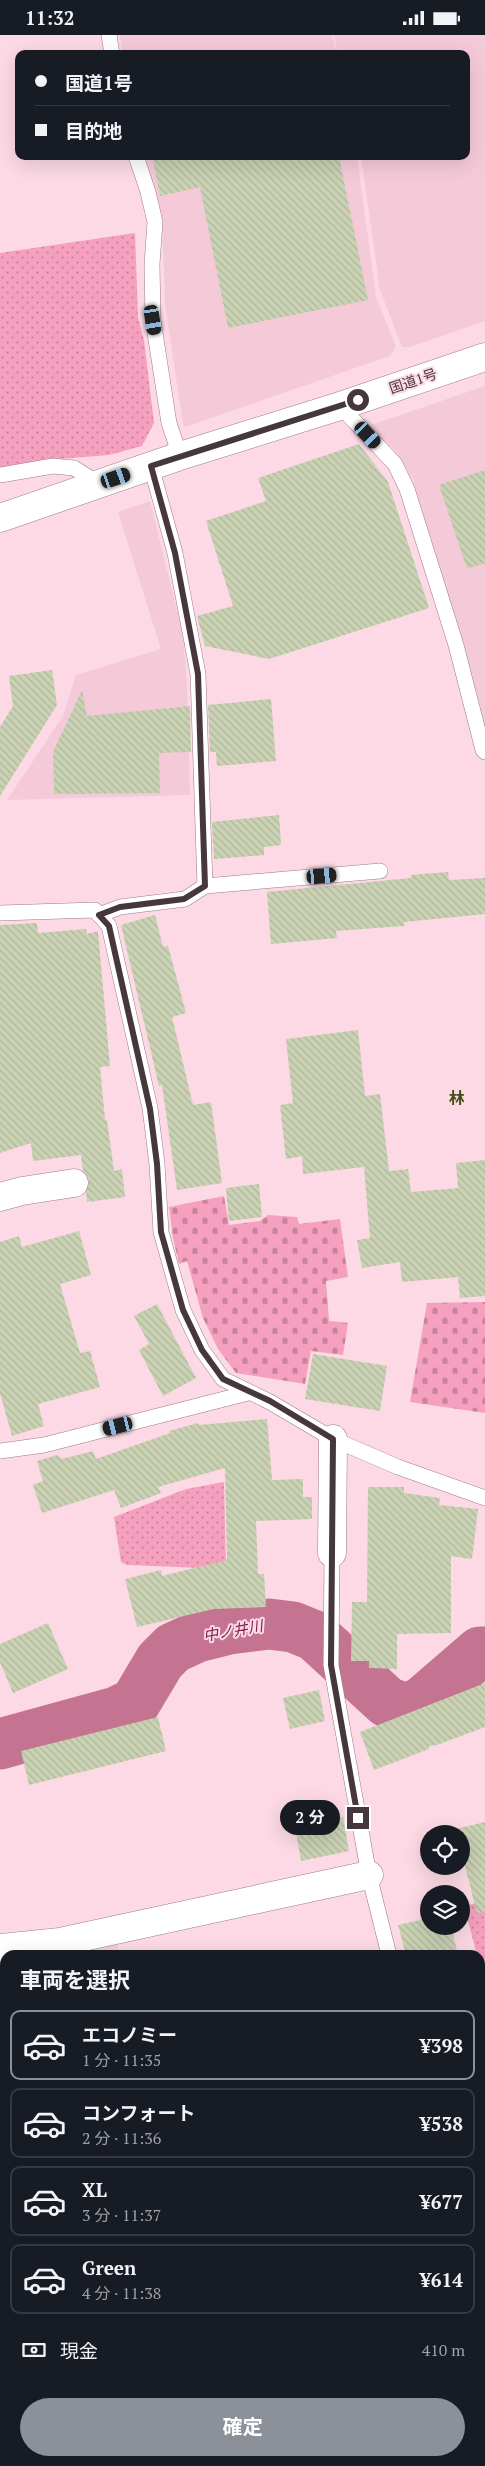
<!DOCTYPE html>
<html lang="ja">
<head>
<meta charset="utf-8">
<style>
	:root { --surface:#171b24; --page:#20242c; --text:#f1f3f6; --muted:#9ea1a6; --line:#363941; --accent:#8c9099 }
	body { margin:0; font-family:"PT Serif","Noto Sans JP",serif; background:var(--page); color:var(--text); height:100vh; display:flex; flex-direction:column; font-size:19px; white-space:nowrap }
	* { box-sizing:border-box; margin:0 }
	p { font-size:16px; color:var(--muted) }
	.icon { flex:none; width:28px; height:28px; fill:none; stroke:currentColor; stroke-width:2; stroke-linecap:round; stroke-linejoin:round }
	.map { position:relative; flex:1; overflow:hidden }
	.details { position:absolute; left:0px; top:1915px; width:485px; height:516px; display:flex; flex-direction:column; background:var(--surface); border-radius:15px 15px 0 0; box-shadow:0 5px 20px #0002 }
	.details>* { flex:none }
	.banner { position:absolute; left:15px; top:15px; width:455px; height:110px; border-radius:10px; box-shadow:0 5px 20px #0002; display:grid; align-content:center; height:110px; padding:0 20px; background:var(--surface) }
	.tools { position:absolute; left:420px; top:1790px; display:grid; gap:10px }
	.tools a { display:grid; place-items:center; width:50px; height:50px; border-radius:50%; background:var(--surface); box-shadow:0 5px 20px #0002; font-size:25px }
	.end { position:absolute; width:22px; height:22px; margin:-11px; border:6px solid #45373b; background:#fff; box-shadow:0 0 0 2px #fff }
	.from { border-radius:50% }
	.bubble { position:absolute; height:35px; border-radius:18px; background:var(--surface); box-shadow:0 5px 20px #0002; font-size:16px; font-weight:700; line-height:35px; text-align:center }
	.car { position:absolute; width:15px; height:30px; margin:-15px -8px; border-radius:6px; box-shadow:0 0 4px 1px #0007; background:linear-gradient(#222 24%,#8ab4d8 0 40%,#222 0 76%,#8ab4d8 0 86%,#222 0) }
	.banner b { display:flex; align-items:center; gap:18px; height:48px; font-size:19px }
	.banner b+b { border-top:1px solid var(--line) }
	.banner i { width:12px; height:12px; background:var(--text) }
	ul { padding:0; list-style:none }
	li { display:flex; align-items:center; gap:15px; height:70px; margin:0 10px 8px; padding:0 10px; border:2px solid var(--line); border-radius:10px }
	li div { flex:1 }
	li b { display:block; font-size:19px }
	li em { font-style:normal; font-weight:700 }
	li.selected { border-color:var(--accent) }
	li>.icon { width:45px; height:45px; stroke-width:1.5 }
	h2 { padding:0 20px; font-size:22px; line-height:60px }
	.pay { display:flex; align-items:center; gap:12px; height:55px; padding:0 20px; font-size:19px }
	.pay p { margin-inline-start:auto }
	.primary-button { display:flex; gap:10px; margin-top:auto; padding:10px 20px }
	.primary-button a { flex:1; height:58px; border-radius:30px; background:var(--accent); color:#fff; font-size:20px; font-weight:700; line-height:58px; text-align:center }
	.status { display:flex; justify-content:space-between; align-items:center; height:35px; padding:0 25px; background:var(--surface); direction:ltr }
	.status svg { height:14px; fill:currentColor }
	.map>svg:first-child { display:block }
</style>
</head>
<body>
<div class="status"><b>11:32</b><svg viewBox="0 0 49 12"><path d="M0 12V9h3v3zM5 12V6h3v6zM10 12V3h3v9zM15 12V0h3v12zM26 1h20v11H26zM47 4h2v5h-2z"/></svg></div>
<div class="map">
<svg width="485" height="2431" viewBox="0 0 485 2431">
	<defs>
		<pattern id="grass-dots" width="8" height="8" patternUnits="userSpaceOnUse" patternTransform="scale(1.25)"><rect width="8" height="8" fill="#f5a0be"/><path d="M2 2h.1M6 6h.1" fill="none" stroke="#c8839c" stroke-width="1.8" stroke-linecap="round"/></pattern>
		<pattern id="cemetery-stones" width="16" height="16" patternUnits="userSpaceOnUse" patternTransform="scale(1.25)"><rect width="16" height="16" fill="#f5a0be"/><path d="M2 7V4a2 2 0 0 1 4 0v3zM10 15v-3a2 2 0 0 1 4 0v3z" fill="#c8839c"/></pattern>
		<pattern id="building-back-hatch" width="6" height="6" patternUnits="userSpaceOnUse" patternTransform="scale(1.25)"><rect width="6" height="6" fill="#cad2b4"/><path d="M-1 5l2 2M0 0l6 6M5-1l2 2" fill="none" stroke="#afb59c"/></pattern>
	</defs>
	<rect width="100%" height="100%" fill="#fcd9e4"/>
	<g fill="#f5cad8">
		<polygon points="120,0 332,0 337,19 122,19"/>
		<polygon points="334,0 485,0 485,286 410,312 402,312 380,255 361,121 466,121 466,19 338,19"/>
		<polygon points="145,121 357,121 376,262 396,311 390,321 185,392 183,389 165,270 162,180"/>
		<polygon points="485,351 485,701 413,444 394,414 373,396 371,390"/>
		<polygon points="150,466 183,599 187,648 190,760 7,765 63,681 76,640 161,614 118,477"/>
		<polygon points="117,1907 120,1920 60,1920"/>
		<polygon points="0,1926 5,1926 5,2047 0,2048"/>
	</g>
	<g fill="url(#grass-dots)">
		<polygon points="135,198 138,282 144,305 154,388 142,411 109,420 58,424 0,434 0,218"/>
		<polygon points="224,1447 226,1534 127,1530 121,1527 114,1482 186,1454"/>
		<polygon points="485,1866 485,1949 480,1931 480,1920 477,1920 464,1871"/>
		<polygon points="0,2369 5,2394 5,2426 51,2426 58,2431 0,2431"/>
	</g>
	<g fill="url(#cemetery-stones)">
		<polygon points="224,1161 229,1190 260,1186 268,1180 297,1182 299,1189 340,1184 348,1242 326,1246 329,1286 348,1288 343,1320 311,1316 305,1349 236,1338 218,1314 203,1283 187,1226 179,1229 173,1203 169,1172"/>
		<polygon points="485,1267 485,1378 410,1367 427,1268"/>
	</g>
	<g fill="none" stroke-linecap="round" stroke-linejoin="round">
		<polyline stroke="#c47391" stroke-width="51" points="0,1709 116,1677 135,1668 160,1626 173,1613 197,1602 229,1594 269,1589 293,1592 315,1601 387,1667 406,1674 422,1667 480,1617 485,1617"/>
	</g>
	<g fill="url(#building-back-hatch)">
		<polygon points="152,121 339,121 368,265 228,293 200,152 160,161"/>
		<polygon points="359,409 388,447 429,573 269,624 205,611 197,581 233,571 206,486 266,466 258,443"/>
		<polygon points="485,435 485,528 467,534 439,450"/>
		<polygon points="52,635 57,670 0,761 0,692 13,671 9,641"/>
		<polygon points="82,655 87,681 190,671 191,717 159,718 160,758 54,759 53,717"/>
		<polygon points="271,664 276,726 217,731 216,717 210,717 208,670"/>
		<polygon points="279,780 281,810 264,812 264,820 214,824 212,787"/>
		<polygon points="448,837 449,845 485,843 485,879 404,887 404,891 336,896 337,903 271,909 267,857 411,843 411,840"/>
		<polygon points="155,880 163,912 168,911 186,978 172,982 193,1070 211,1067 222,1148 177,1155 162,1050 159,1051 121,890"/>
		<polygon points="37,888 38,898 86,894 87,899 98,896 110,1031 100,1032 105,1085 107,1085 114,1136 122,1134 125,1162 87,1167 86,1158 89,1146 83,1136 81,1120 33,1126 31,1108 0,1118 0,890"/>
		<polygon points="358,995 365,1061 380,1059 389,1136 408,1134 411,1157 458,1153 456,1128 485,1125 485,1261 460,1263 458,1242 402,1247 400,1227 362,1233 357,1205 370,1203 364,1132 303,1139 302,1121 286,1124 280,1070 293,1068 286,1004"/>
		<polygon points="259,1149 262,1182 229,1186 226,1153"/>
		<polygon points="79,1196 91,1240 60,1249 80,1318 90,1316 100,1352 38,1369 44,1391 12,1401 0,1358 0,1207 19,1201 22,1212"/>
		<polygon points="157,1269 196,1343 163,1361 139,1315 149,1309 134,1281"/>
		<polygon points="313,1319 387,1331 380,1376 305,1364"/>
		<polygon points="267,1384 272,1445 303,1444 303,1462 312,1462 312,1484 256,1486 258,1539 264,1539 266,1572 214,1574 137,1592 125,1544 161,1535 162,1541 227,1525 225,1433 158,1452 161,1458 121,1473 114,1455 42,1478 33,1450 43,1446 37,1426 57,1420 62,1424 93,1416 96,1424 170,1398 169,1396 198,1388 199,1390"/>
		<polygon points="368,1452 404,1452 404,1458 440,1463 439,1470 478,1474 472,1524 451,1521 451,1598 397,1599 397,1634 369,1633 369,1626 351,1626 352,1567 367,1567"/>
		<polygon points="48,1588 68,1634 13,1658 0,1627 0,1609"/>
		<polygon points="485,1648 485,1692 437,1710 429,1711 429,1714 374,1735 360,1697"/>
		<polygon points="319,1655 325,1686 290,1694 283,1663"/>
		<polygon points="158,1682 166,1716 29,1750 21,1716"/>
		<polygon points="343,1782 349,1816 301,1826 295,1792"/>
		<polygon points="485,1787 485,1877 477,1878 461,1816 461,1799 457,1799 456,1794"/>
		<polygon points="429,1883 429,1891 451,1891 458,1920 406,1920 398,1890"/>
	</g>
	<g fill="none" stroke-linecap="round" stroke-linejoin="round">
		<g stroke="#9c7c87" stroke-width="16">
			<g id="lane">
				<polyline points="109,0 112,19"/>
				<polyline points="136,121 148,157 155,187 152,229 153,285 169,388 180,421"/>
				<polyline points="340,371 395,429 407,454 456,610 483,715 485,717"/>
				<polyline points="151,431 175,518 198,639 205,851"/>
				<polyline points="0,440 53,431 74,433 99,449"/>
				<polyline points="0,878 95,875 109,891 150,1073 157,1129 161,1197 183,1275 202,1315 223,1344 270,1367 333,1404 398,1432 485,1463"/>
				<polyline points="99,880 120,872 185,864 205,851 380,836"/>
				<polyline points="0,1416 44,1410 248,1358"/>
				<polyline points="332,1518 331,1630 369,1840 389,1920"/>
				<polyline points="480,2249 485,2259"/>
			</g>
		</g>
		<g stroke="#9c7c87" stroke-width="29">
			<g id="street">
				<polyline points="0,1162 22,1156 74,1148"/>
				<polyline points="332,1518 333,1404"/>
				<polyline points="0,1913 60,1907 369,1840"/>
			</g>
		</g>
		<g stroke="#9c7c87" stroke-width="29">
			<g id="secondary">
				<polyline points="480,2360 485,2356"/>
				<polyline points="400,2431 406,2426"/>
			</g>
		</g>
		<g stroke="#9c7c87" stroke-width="29">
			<polyline id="highway" points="0,483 180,421 340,371 485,322"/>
		</g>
		<polyline stroke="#c1a5ae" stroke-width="3" stroke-dasharray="4 4" stroke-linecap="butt" points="0,2336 5,2332"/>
		<use href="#lane" stroke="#fff" stroke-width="15"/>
		<use href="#street" stroke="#fff" stroke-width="28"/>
		<use href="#secondary" stroke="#fff" stroke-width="28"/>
		<use href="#highway" stroke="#fff" stroke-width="28"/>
		<polyline stroke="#604f54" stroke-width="4" stroke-dasharray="10 5" stroke-linecap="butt" points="478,2431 485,2424"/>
	</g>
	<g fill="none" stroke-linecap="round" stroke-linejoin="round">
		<polyline stroke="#45373b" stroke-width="6" points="358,1783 331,1630 333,1404 270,1366 223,1344 202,1315 183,1275 161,1197 157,1129 150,1074 109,891 99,880 120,872 184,864 205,851 198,639 175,518 151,431 358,365"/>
	</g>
	<g text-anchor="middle" stroke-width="4" stroke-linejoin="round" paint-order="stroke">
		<g font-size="14" fill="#45373b" stroke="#fcd9e4">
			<text transform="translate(413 346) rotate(-19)" y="5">国道1号</text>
		</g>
		<g font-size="15" font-style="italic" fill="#7c1a49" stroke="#fcd9e4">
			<text transform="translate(233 1596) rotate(-10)" y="5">中ノ井川</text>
		</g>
		<g font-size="16" font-weight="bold" fill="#434e15" stroke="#fcd9e4">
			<text x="457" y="1069">林</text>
		</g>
	</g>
</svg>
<div class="tools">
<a><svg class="icon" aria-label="locate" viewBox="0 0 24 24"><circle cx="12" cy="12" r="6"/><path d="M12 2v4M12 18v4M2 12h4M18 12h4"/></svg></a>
<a><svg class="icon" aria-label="layers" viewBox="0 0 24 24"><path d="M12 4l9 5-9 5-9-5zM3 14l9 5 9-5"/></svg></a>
</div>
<i class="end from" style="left:358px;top:365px"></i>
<i class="end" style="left:358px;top:1783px"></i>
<div class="bubble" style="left:280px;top:1765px;width:60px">2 分</div>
<i class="car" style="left:153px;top:285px;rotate:171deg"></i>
<i class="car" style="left:368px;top:400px;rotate:137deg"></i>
<i class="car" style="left:116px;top:443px;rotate:71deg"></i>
<i class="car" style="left:322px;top:841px;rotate:85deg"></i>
<i class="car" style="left:118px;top:1391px;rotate:256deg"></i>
<div class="banner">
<b><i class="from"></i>国道1号</b>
<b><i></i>目的地</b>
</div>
<section class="details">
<h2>車両を選択</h2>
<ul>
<li class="selected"><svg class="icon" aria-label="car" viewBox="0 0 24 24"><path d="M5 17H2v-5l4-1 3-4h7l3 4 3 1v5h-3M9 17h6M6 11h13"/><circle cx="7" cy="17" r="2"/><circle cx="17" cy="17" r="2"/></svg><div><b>エコノミー</b><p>1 分 · 11:35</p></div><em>¥398</em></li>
<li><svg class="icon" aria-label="car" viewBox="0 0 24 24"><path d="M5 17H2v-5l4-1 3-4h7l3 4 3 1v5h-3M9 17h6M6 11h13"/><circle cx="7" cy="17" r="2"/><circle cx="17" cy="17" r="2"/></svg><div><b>コンフォート</b><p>2 分 · 11:36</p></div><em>¥538</em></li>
<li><svg class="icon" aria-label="car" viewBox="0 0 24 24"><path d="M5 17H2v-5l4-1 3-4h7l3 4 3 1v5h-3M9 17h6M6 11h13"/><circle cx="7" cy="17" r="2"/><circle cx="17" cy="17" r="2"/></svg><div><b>XL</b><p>3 分 · 11:37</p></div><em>¥677</em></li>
<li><svg class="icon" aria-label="car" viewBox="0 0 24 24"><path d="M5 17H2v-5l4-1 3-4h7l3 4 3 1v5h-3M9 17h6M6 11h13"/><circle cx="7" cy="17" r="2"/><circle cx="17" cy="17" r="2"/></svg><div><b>Green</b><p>4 分 · 11:38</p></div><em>¥614</em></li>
</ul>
<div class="pay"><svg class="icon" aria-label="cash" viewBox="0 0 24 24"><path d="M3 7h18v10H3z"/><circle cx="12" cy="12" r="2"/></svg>現金<p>410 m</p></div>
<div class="primary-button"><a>確定</a></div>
</section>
</div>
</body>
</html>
